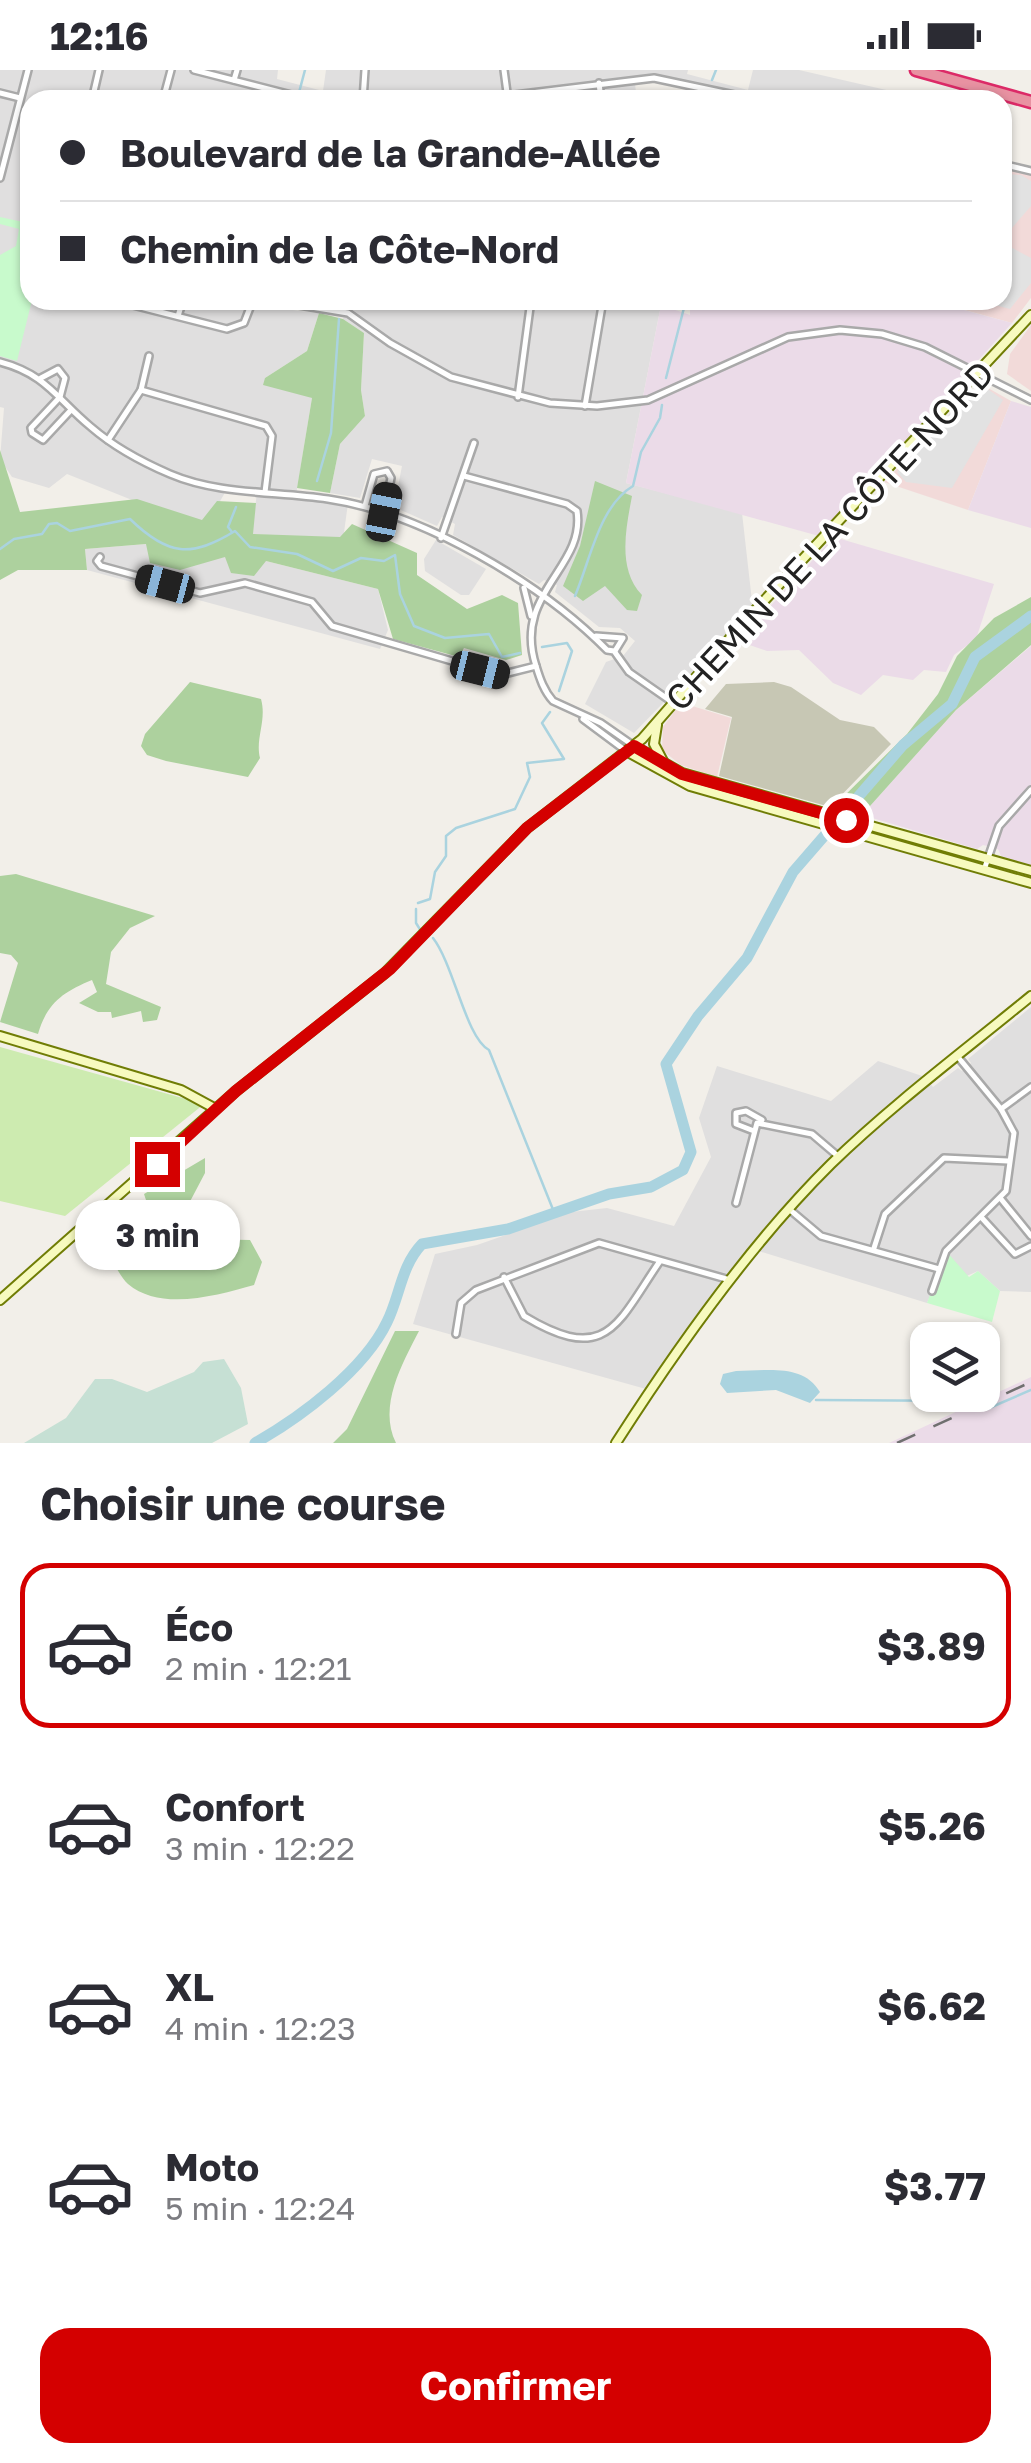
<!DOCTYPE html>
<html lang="fr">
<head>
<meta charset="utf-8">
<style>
	:root { --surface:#fff; --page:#f7f7f7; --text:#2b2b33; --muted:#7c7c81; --line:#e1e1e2; --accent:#d40000 }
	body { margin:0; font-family:"Golos Text",sans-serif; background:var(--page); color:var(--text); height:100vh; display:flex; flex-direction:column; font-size:38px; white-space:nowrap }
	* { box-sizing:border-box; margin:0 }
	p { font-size:32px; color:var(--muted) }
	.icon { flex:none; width:55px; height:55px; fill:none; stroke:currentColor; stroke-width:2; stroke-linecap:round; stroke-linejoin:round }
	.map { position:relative; height:1373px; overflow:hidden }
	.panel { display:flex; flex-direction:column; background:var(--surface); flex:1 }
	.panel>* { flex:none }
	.banner { position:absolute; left:20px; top:20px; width:992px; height:220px; border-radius:30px; box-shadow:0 2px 8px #0004; display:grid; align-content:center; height:220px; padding:0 40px; background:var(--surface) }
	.fabs { position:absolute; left:910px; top:1252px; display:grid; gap:20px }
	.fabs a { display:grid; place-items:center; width:90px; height:90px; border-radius:20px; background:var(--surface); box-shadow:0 2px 8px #0004; font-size:50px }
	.end { position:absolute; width:45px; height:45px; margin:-22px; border:12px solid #d40000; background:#fff; box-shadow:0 0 0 5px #fff }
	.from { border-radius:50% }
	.bubble { position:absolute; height:70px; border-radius:30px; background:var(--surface); box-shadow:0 2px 8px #0004; font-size:32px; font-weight:700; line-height:70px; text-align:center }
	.car { position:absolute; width:30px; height:60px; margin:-30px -15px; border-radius:12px; box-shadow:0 0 8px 2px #0007; background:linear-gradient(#222 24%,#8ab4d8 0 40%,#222 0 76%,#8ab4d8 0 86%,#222 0) }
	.banner b { display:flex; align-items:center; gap:35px; height:95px; font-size:38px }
	.banner b+b { border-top:2px solid var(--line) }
	.banner i { width:25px; height:25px; background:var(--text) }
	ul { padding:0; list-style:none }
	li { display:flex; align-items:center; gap:30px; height:165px; margin:0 20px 15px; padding:0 20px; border:5px solid transparent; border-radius:30px }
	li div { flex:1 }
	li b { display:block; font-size:38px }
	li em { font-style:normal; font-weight:700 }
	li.active { border-color:var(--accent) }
	li>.icon { width:90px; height:90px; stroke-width:1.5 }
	h2 { padding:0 40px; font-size:45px; line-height:120px }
	.action { display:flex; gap:20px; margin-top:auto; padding:20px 40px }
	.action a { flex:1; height:115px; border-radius:30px; background:var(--accent); color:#fff; font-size:40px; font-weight:700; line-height:115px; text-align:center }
	.status { display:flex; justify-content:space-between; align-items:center; height:70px; padding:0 50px; background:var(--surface); direction:ltr }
	.status svg { height:28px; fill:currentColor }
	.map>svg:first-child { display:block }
</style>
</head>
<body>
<div class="status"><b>12:16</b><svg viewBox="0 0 49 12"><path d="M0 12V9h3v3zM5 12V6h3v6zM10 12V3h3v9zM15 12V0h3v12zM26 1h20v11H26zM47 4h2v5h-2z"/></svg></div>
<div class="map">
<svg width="1031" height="1373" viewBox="0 0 1031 1373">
	<rect width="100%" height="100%" fill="#f2efe9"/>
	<g fill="#e0dfdf">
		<polygon points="0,0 278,0 277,9 323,21 326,0 688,0 687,4 748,20 753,0 799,0 930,30 723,30 725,25 670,11 635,14 637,30 30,30 30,230 295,230 293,240 319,243 307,281 265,308 312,328 296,425 348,433 343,470 252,464 257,422 227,419 207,454 192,454 67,404 49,418 12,407 0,389 4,338 0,337"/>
		<polygon points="348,230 658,230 661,235 626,413 742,443 753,540 634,663 585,634 606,592 623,586 635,571 620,558 599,557 555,522 557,515 544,510 539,514 453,465 455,454 442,447 437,456 394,437 402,396 372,389 360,428 330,423 340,374 365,346 361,320 364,263 343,249"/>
		<polygon points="436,470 486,499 469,525 461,525 425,501 424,489"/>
		<polygon points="147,474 266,491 378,519 388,560 380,579 87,500 85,479"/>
		<polygon points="1031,937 1031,1222 1000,1221 978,1201 932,1221 927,1233 749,1178 646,1319 413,1254 435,1184 477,1175 571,1142 607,1138 674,1156 711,1087 699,1048 717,996 831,1031 878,991 925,1007 933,1017 958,998 962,1001 971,993 968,989"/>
	</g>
	<g fill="#f2dad9">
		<polygon points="1003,97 1031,105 1031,228 1012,253 928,230 1002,230"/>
		<polygon points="1031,255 1031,321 1007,304 1010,284"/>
		<polygon points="981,314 1011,331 968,440 884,412"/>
		<polygon points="689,635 731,648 717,707 681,695 662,680 663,657 678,637 684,642"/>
	</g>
	<g fill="#ebdbe8">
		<polygon points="690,230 927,230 1012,253 819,466 626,413 661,235 690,245"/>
		<polygon points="1011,331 1031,337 1031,458 968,440"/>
		<polygon points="834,467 994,514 976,569 954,585 946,602 924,600 913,610 883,605 861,625 833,613 799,580 767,581 738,571"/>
		<polygon points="1031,576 1031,795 1001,786 998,779 983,775 977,779 862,745 956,640"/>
		<polygon points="1031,1307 1031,1373 889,1373"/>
	</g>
	<polygon fill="#c7c7b4" points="774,612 791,617 840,650 874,657 891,674 830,737 719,706 732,647 705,639 726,614"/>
	<polygon fill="#cdebb0" points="0,977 204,1034 65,1146 0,1131"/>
	<g fill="#add19e">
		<polygon points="319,243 343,249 364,263 361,320 365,346 340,374 330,423 297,418 312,328 263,315 265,308 307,281"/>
		<polygon points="0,336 0,380 20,442 137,429 202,450 217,431 256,433 253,464 340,467 352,454 417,483 417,505 467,539 502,525 518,533 522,585 506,590 464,578 459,587 393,569 378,519 266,491 254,506 231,503 225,487 180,500 150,493 146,474 85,479 87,500 18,500 0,510"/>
		<path d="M 595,411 L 632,426 C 626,458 617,499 642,525 L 637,541 L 627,540 L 605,516 L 583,531 L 563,516 L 580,476 Z"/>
		<polygon points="1031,527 1031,575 956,640 862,745 835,735 907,664 938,624 957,586 994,548"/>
		<path d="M 190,612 L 261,629 C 267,651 255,668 260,688 L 248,707 L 166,691 L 147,685 L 141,676 L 145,664 Z"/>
		<path d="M 16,804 L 155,846 L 130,858 L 111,882 L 106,914 L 161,937 L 157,950 L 143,952 L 141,941 L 112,948 L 111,942 L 98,942 L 79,933 L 97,922 L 92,910 C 63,922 47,933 38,964 L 0,952 L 18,893 L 11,885 L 0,883 L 0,806 Z"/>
		<path d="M 205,1088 L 205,1103 L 175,1160 L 201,1169 L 250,1170 L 262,1192 L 254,1215 C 218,1225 161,1242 128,1214 C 118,1205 110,1184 103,1172 L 143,1140 L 147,1133 L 144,1124 Z"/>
		<path d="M 395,1261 L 419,1261 C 402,1294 378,1336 396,1373 L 333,1373 L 347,1359 Z"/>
	</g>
	<polygon fill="#c6e0d4" points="224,1289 241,1318 248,1354 212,1373 24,1373 66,1348 95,1309 112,1309 147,1322 194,1302 203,1292"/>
	<g fill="#c8facc">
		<polygon points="0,147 23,152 30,149 32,230 17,291 0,286 0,185 16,176 19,159 0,154"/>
		<polygon points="946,1181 969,1207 978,1201 1000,1221 992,1252 927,1233"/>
	</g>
	<g fill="#e2e2e2">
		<polygon points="1002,104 1021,105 1031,111 1031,136 1005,166"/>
		<polygon points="1003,173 1031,188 1031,213 1010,239 976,230 1002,230"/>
		<polygon points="985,317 1003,330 952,418 906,412 897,402 933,362 936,364 954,337 960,338 967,330 964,327"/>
	</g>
	<path fill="#aad3df" d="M 736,1301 C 766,1301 803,1293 820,1322 L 810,1333 L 776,1320 L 727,1323 L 720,1314 L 723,1304 Z"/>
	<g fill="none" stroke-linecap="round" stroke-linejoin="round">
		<g stroke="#aad3df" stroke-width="2.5">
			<polyline points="712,10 716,0"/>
			<polyline points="297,30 305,0"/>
			<polyline points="705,30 707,22"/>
			<polyline points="666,308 686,230"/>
			<polyline points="317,411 331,363 339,249"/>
			<polyline points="232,462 228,457 236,437"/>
			<path d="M 0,479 L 14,469 L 42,464 L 49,454 L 57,453 L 70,461 L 130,449 C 168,486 191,488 235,461 L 250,477 L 297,484 L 333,501 L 361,488 L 384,491 L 395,485 L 400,524 L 414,556 L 445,568 L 489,564 L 502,587 L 520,583"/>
			<path d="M 575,526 C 590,491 599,436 633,416 L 641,382 L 660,348 L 662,335"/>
			<polyline points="542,577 567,573 572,581 559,621"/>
			<polyline points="418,833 430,829 435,802 446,786 446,766 456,758 515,739 530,707 527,693 564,689 542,653 550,642"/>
			<polyline points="416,839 416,853 421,861"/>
			<path d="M 433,868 C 454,895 466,968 489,980 L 554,1142"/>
			<polyline points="816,1330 977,1331"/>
			<polyline points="987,1339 1031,1320"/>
		</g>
		<path stroke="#aad3df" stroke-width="11" d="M 255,1373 C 301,1347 364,1300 387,1252 C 400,1226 401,1196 422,1174 L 508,1159 L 609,1124 L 651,1117 L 683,1100 L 691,1082 L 666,994 L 698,946 L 747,888 L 793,802 L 903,675 L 952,634 L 975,587 L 1031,546"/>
		<g stroke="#a9a9a9" stroke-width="10">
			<g id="street">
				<polyline points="194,0 311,30"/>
				<polyline points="504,0 508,30"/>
				<polyline points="234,10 237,0"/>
				<polyline points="599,13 601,30"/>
				<polyline points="0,23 20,28"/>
				<polyline points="92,30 99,0"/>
				<polyline points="163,30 171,0"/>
				<polyline points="363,30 365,0"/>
				<polyline points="474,30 654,8 758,30"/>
				<polyline points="1002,94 1031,101"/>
				<polyline points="0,108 28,0"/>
				<polyline points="77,230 93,230"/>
				<polyline points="113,230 227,259 244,253 253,230"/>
				<polyline points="268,230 348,243 390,273 451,307 550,333 597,336 648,330 788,267 840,260 882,264 925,277 1031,330"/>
				<polyline points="178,246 183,230"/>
				<path d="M 0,292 C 46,304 57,329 91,357 C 114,377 142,392 170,404 C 219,425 276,421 328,429 C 422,443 541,513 607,580 L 614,581 L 629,602 L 672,632"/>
				<polyline points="41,308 58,299 65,308 60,327 31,358 32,363 43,370 71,340"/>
				<polyline points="141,320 266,356 272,366 265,422"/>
				<polyline points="518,327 531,230"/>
				<polyline points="585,336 603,230"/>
				<polyline points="108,370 141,320 149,286"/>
				<path d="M 464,406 L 567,434 L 577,441 C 586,498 512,523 536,596 C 540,609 544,621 553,631 L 601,653 L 634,676"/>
				<polyline points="365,436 374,404 387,401 391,408 384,442"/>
				<polyline points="441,468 474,373"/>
				<polyline points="100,487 97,491 101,496 200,523 245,513 312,532 332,556 500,605 536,596"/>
				<polyline points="524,518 531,546"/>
				<polyline points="596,566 623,568 615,581"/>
				<polyline points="583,649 626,681"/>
				<polyline points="984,800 999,756 1031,720"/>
				<polyline points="1001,1039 1031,1017"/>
				<polyline points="754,1061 736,1054 736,1043 746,1041 762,1050"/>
				<polyline points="1001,1129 1031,1166"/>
				<polyline points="736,1133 757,1053 812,1064 839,1087"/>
				<polyline points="789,1139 821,1166 939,1199"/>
				<polyline points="981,1147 1015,1184 1031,1176"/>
				<polyline points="874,1178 885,1144 944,1088 1008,1091"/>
				<path d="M 504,1207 L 524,1246 C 607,1296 617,1254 660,1191"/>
				<polyline points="932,1221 946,1181 1006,1121 1014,1063 1001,1039 958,987"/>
				<polyline points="456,1264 461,1233 476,1220 599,1173 730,1210"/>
			</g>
		</g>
		<g stroke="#707d05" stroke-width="12">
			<g id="secondary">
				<polyline points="657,655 654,674 664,693"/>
				<polyline points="634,676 682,703 1031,801"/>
				<polyline points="628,682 690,716 1031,813"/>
				<polyline points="0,966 181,1020 216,1039"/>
				<polyline points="0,1230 236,1021 385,903 527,758 642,669 746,550 1031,245"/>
				<path d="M 616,1373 C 675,1281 753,1171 831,1094 C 893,1034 964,981 1031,926"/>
			</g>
		</g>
		<g stroke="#dc2a67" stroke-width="15">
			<polyline id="highway" points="916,0 1031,32"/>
		</g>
		<use href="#street" stroke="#fff" stroke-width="5"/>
		<use href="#secondary" stroke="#f7fabf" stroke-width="8"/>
		<use href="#highway" stroke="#e892a2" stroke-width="10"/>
		<polyline stroke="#707070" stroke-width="2.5" stroke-dasharray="20 20" stroke-linecap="butt" points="897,1373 1031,1312"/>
	</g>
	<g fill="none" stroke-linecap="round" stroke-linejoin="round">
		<polyline stroke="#d40000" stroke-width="12" points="157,1094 236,1021 390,899 527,758 634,676 682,704 846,750"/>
	</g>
	<g text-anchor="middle" stroke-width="8" stroke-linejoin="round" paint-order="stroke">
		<g font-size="35" fill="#222" stroke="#fff">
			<text transform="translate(830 466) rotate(-47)" y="12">CHEMIN DE LA CÔTE-NORD</text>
		</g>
	</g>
</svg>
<div class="fabs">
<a><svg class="icon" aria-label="layers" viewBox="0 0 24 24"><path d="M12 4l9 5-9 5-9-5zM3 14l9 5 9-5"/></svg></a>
</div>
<i class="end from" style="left:846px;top:750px"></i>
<i class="end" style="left:157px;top:1094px"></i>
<div class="bubble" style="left:75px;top:1130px;width:165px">3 min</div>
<i class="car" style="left:384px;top:442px;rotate:11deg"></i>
<i class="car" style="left:165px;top:514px;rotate:285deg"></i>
<i class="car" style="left:480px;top:600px;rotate:104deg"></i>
<div class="banner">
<b><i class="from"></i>Boulevard de la Grande-Allée</b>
<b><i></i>Chemin de la Côte-Nord</b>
</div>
</div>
<section class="panel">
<h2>Choisir une course</h2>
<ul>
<li class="active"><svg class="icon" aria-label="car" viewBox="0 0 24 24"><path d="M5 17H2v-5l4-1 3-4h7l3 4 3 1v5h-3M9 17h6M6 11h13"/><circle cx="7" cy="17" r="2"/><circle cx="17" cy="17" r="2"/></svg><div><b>Éco</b><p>2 min · 12:21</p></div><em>$3.89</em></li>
<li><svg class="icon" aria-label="car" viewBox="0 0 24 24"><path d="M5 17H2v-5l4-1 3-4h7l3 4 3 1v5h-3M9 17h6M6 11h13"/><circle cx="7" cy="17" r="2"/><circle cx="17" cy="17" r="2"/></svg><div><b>Confort</b><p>3 min · 12:22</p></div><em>$5.26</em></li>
<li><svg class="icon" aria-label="car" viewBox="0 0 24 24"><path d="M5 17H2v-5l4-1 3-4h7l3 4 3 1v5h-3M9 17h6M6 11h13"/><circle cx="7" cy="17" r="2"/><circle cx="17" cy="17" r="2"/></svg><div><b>XL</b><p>4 min · 12:23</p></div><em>$6.62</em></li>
<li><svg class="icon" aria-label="car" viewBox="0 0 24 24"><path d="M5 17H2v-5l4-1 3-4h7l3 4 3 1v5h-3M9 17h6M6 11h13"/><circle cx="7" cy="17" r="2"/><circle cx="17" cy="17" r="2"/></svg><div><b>Moto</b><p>5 min · 12:24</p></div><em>$3.77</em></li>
</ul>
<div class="action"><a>Confirmer</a></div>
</section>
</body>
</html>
